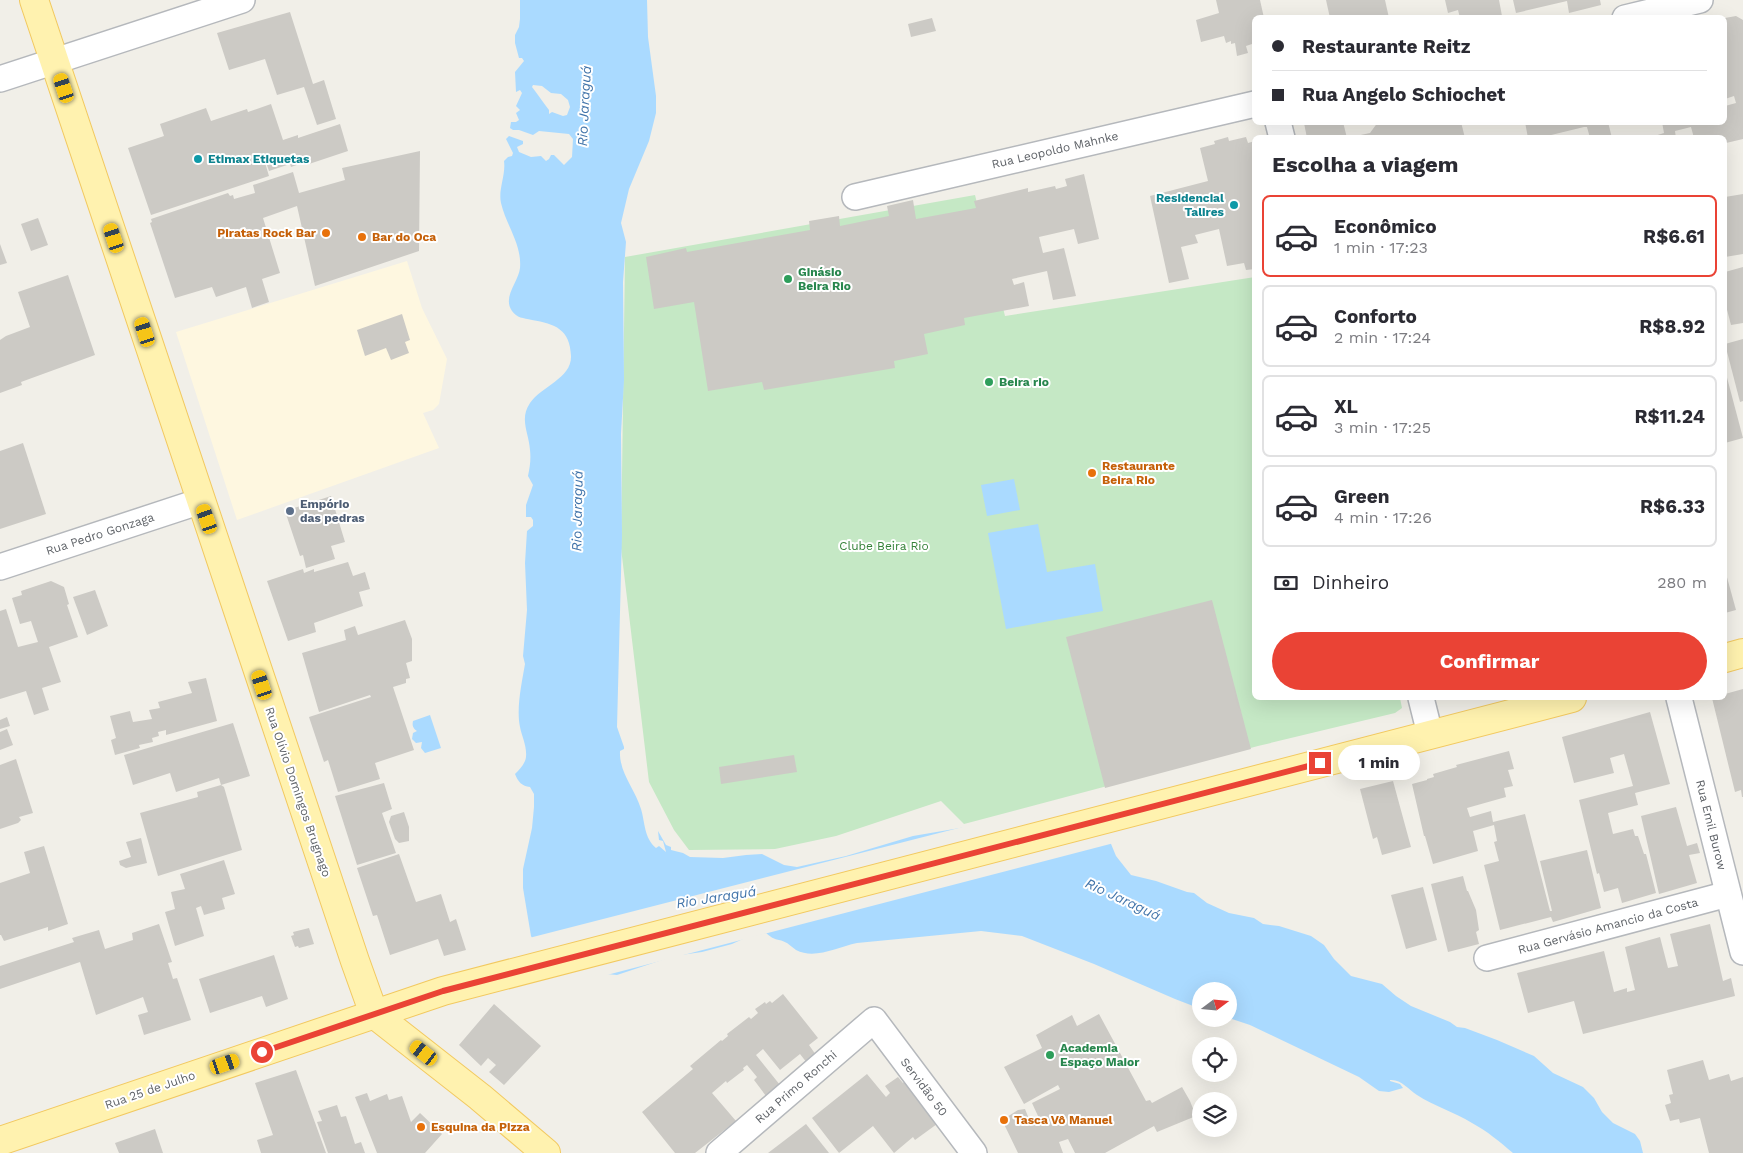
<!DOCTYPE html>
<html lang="pt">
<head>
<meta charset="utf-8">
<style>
	:root { --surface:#fff; --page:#f2f2f3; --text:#2b2b33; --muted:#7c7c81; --line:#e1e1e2; --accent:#ea4335 }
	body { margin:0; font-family:"Work Sans",sans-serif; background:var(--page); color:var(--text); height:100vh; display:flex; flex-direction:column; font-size:19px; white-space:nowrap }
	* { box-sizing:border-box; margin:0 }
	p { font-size:16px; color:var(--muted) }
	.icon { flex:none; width:28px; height:28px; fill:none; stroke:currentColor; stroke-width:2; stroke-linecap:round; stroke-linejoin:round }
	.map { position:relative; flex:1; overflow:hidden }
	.side { position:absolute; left:1252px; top:135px; width:475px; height:565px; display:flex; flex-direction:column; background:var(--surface); border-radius:8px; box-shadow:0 5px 20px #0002 }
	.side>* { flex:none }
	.banner { position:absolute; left:1252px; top:15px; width:475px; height:110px; border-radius:8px; box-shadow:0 5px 20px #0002; display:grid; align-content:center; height:110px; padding:0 20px; background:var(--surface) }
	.needle { width:32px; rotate:74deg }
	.tools { position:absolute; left:1192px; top:982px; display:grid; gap:10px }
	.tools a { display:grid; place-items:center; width:45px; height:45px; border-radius:50%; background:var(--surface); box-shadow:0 5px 20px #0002; font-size:25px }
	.end { position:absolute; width:22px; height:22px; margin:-11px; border:6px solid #ea4335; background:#fff; box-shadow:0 0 0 2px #fff }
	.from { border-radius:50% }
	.bubble { position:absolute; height:35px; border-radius:18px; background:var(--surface); box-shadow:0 5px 20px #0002; font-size:16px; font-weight:700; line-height:35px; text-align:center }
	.car { position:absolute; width:15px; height:30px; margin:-15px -8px; border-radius:6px; box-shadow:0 0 4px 1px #0007; background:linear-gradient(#f5c518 24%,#345 0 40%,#f5c518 0 76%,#345 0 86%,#f5c518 0) }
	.banner b { display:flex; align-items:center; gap:18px; height:48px; font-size:19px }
	.banner b+b { border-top:1px solid var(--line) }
	.banner i { width:12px; height:12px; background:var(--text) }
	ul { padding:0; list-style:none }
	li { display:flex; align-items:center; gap:15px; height:82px; margin:0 10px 8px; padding:0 10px; border:2px solid var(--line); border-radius:8px }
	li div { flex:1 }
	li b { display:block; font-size:19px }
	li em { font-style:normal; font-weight:700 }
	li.current { border-color:var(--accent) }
	li>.icon { width:45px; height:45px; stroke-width:1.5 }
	h2 { padding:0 20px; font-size:22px; line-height:60px }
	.pay { display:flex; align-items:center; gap:12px; height:55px; padding:0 20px; font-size:19px }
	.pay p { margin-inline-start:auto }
	.primary-button { display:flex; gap:10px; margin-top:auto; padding:10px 20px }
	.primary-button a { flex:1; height:58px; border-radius:30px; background:var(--accent); color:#fff; font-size:20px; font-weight:700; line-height:58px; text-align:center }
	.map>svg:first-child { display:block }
</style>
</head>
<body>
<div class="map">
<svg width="1743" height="1153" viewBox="0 0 1743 1153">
	<rect width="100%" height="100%" fill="#f1efe8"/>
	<polygon fill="#fef7e0" points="407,261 422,308 447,359 439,404 433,410 423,413 439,448 237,520 176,332"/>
	<polygon fill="#c5e8c5" points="975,195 1005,316 1255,277 1255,698 1400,698 1402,708 1395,713 1258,746 964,824 941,801 836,836 775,849 689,850 674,830 649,782 621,548 625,257"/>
	<g fill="#aadaff" fill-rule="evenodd">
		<path d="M 520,0 L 647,0 L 648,37 L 656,96 L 656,113 L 649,141 L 629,189 L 621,223 L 626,242 L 623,282 L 624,380 L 621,434 L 622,535 L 617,727 L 624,747 L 624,749 L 620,751 C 619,773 635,789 641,809 C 645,822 644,838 656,848 L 659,846 L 666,852 L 663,841 L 659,840 L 658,831 L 666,845 L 671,847 L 671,850 L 683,853 L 690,857 L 723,858 L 746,855 L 762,854 L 784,865 L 797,867 L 846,856 L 913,836 L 995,822 L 1109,839 L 1116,856 L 1131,875 L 1156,881 L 1187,892 L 1194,893 L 1207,903 L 1229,913 L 1254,918 L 1263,924 L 1279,926 L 1311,936 L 1324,945 L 1334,959 L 1351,976 L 1382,984 L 1396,996 L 1411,1006 L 1450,1022 L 1457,1027 L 1465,1028 L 1497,1040 L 1534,1056 L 1553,1073 L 1583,1087 L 1594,1098 L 1602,1112 L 1613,1123 L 1635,1134 L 1640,1141 L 1643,1153 L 1513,1153 C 1500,1142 1487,1131 1472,1123 C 1454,1112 1434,1106 1417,1095 C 1408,1089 1401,1079 1390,1080 L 1390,1081 L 1400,1084 L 1403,1088 L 1389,1092 L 1379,1091 L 1359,1077 L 1250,1025 L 1229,1018 L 1229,991 L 1201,991 L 1201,1009 L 1175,999 L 1094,964 L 1022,936 L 981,931 L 857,943 C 837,947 815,960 796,950 C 793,948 790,945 787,943 C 778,938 776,942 766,933 L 745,938 L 732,944 L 702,952 L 674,956 L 617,975 L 565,970 L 537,948 L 531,936 L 523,888 L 523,869 L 532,828 L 534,807 L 534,794 L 530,787 C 522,786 518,782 515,774 C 520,769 525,764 526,757 C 527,746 522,737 520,727 C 516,708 522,682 525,664 L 523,656 L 527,610 L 525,563 L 527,531 L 533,526 L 533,520 L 531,517 L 526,517 L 526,505 L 533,485 L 528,476 C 530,467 531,459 530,450 C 529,433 519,419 530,403 C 542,386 572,378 571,356 C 570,329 555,324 532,320 C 523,318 517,318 512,311 C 502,297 519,281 520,268 C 522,244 506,225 501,203 C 498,190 506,175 504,161 L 508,157 L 512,156 L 513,153 L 506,139 L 509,136 L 523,141 L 523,144 L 517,147 L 519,152 L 531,157 L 541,156 L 546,161 L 549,159 L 551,155 L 554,155 L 564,165 L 572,157 L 573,139 L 569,134 L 539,131 L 533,135 L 519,130 L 513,130 L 510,128 L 511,122 L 516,122 L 519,120 L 516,113 L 520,110 L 516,106 L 522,93 L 520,90 L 516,92 L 515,72 L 524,61 L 522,58 L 519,58 L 515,43 L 515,35 L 519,27 L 520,19 ZM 533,85 L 542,86 L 551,93 L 561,94 L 568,100 L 570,107 L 567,115 L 563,116 L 552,112 L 549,114 L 549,110 C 543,102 538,95 532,87 Z"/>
		<polygon points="1014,479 1020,510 987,516 981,485"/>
		<polygon points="1038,524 1047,572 1095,564 1103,611 1006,629 988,533"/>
		<path d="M 430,715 L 441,748 L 425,753 L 421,748 L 422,742 L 416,743 L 412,739 L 413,733 L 417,731 C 413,728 412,726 413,721 Z"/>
	</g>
	<polygon fill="#f1efe8" points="1027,816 1043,819 1060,818 1090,822 1111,837 1114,843 603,976 565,972 551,968 535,950 529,938 986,821"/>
	<g fill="#cccac5">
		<polygon points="1216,0 1260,0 1264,18 1255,18 1255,43 1246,46 1248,53 1237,56 1235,43 1231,44 1231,41 1226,43 1224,36 1201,42 1196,20 1219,13"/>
		<polygon points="1326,0 1385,0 1389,18 1330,18"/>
		<polygon points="1445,0 1499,0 1502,16 1496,18 1460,18 1458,10 1448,13"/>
		<polygon points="1513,0 1600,0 1601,5 1569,13 1567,1 1516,13"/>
		<polygon points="290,12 313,84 324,80 336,119 317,125 304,87 277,95 265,59 229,70 217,33"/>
		<polygon points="1736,16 1743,20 1743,139 1726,143 1725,138 1719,138 1719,135 1710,138 1694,138 1691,127 1675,131 1676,138 1648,138 1664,133 1662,122 1725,122 1725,106 1736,103 1734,96 1725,99 1725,18"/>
		<polygon points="932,18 936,31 911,37 908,24"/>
		<polygon points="271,104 283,140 298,135 298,138 340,124 348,151 306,165 305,162 291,167 290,164 269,171 264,156 263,156 269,176 151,215 128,148 164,136 160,124 206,108 211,121 247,109 248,112"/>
		<polygon points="1343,122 1347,138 1307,138 1304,123"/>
		<polygon points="1378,122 1461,122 1465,138 1357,138 1356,136 1370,133"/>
		<polygon points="1525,122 1608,122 1612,138 1590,138 1587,127 1584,127 1539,138 1528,138"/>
		<polygon points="1228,137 1229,141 1246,137 1248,143 1255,141 1255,269 1246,270 1244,263 1227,266 1219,229 1195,235 1198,243 1181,247 1189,279 1169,283 1150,196 1208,181 1200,148 1215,144 1214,141"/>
		<polygon points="420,151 419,251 315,286 297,206 263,218 280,273 262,279 269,302 252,308 246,287 216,297 212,287 175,298 150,223 152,222 151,219 228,193 230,196 233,195 234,199 255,193 253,185 293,172 299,193 345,180 342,168"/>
		<polygon points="1084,174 1099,239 1078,244 1074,229 1039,237 1043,253 1064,248 1076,296 1053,300 1047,271 1012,279 1014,285 1024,282 1029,306 964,318 965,325 924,334 928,354 894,361 895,368 764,390 762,382 708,391 694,302 654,309 646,257 686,248 687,252 810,230 809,221 839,216 840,226 889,216 887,206 913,200 916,219 976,208 974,201 1028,188 1028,192 1055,186 1056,189 1067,186 1065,179"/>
		<polygon points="1743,194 1743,254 1725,257 1725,197"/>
		<polygon points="38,218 48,245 31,251 21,224"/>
		<polygon points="0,244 7,263 0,265"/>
		<polygon points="1743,267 1743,323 1731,325 1725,302 1725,272"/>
		<polygon points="68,275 95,355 21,382 22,385 0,393 0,340 6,336 30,327 18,292"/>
		<polygon points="402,314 410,340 405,342 409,353 391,360 386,348 365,356 357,330"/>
		<polygon points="1743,339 1743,401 1740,402 1725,344"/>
		<polygon points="1725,370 1743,438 1725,443"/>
		<polygon points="23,443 46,514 0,529 0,451"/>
		<polygon points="331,496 345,542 331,546 335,559 306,568 303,555 300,556 285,511"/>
		<polygon points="348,562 353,576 365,572 370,589 359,592 363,606 314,623 316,632 288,641 267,581 303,569 304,573 314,569 314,572"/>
		<polygon points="1725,570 1736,610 1725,613"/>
		<polygon points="51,581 64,587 69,604 67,605 78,637 49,647 61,682 42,688 49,710 34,715 26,691 0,699 0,611 6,609 18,647 38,642 31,621 20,624 12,598 22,595 21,591"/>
		<polygon points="95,590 108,626 87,635 73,597"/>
		<polygon points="1212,600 1251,749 1105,788 1066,637"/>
		<polygon points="405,620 412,639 412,661 406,663 410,678 406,679 406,683 393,687 414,750 375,763 380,779 338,792 328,760 324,762 309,717 371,697 370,695 319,712 302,653 346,640 344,630 355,626 358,635"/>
		<polygon points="206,678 217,721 166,735 166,730 158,732 159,736 152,738 153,742 139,745 140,748 115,755 111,740 116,738 110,716 130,711 133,722 152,719 149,710 160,708 158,702 192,693 188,682"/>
		<polygon points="1743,689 1743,797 1742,797 1741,790 1735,792 1712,698 1725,698 1725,694"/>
		<polygon points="1650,712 1670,784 1635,793 1638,805 1608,813 1613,834 1633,829 1635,836 1638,836 1644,854 1646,854 1656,893 1622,903 1618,888 1604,892 1599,873 1597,874 1579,800 1633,786 1624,754 1610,758 1614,773 1574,783 1562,737"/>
		<polygon points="7,717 10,726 0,729 0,720"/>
		<polygon points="233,723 250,776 221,785 219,778 176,792 170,773 133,785 124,755"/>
		<polygon points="7,729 13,745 0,750 0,732"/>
		<polygon points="1509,751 1514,769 1508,770 1513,786 1504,788 1506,797 1467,808 1470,817 1491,811 1493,822 1525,814 1550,911 1552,911 1540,861 1587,850 1601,908 1553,922 1551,917 1500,930 1484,865 1499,861 1494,842 1497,841 1494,825 1473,831 1478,851 1433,864 1425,836 1424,836 1412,784 1427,780 1427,779 1434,777 1433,774 1457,767 1456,765"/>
		<polygon points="794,755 797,772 721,784 719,767"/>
		<polygon points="16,759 33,813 19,817 21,820 18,823 0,829 0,765"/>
		<polygon points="1393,781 1411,847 1382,855 1377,837 1373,839 1360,789"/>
		<polygon points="384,783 392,809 382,813 396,853 357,865 335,796"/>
		<polygon points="221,785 224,787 242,850 158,876 140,813 198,797 197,792"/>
		<polygon points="1676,807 1687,846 1697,843 1700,853 1689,855 1697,883 1659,894 1641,816"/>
		<polygon points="404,812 409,827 409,841 399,843 395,839 389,822 391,816"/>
		<polygon points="141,838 147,863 126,868 120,865 119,861 131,857 126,842"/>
		<polygon points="44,846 68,924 48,931 48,927 4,941 1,935 0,935 0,883 30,873 24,852"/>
		<polygon points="399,854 416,902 441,894 450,922 456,919 466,950 444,956 438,939 390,955 377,915 373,916 357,868"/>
		<polygon points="224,860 235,894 222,898 225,909 204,915 201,906 196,908 204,936 175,946 165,912 175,909 171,892 185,889 180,874"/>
		<polygon points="1463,876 1467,891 1468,891 1476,910 1479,930 1476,932 1479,944 1448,952 1431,884"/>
		<polygon points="1423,887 1437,940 1406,949 1391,895"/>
		<polygon points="159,924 172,962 168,963 173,979 177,978 191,1020 144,1035 138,1015 148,1012 143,997 96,1015 80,962 0,989 0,966 74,942 72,938 99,930 105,949 133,940 132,933"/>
		<polygon points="1710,924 1723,981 1731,978 1735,996 1583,1034 1574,1001 1528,1013 1517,973 1604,951 1614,992 1627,988 1627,992 1635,990 1625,947 1660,937 1668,968 1678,966 1670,934"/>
		<polygon points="309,928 314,944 299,948 298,946 295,947 291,936 294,935 293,932"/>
		<polygon points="274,955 288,999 266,1007 262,996 210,1013 199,979"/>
		<polygon points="783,994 818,1038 809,1045 816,1055 807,1063 800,1054 780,1070 763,1049 756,1055 780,1085 766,1096 754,1080 757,1077 747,1065 743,1068 744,1070 727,1083 726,1081 712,1093 736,1121 695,1153 675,1153 642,1112 693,1069 690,1066 721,1040 722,1041 728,1036 727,1034 749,1017 751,1019 758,1013 755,1009 765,1002 766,1004 770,1001 772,1003"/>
		<polygon points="494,1004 541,1046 504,1085 489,1072 496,1065 488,1058 481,1066 459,1045"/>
		<polygon points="1099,1014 1146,1101 1150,1100 1152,1103 1182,1087 1190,1101 1196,1116 1157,1132 1154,1126 1105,1153 1075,1153 1068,1139 1059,1142 1063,1153 1018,1153 1002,1120 1018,1110 1025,1109 1029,1119 1038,1116 1032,1103 1060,1089 1058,1085 1024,1104 1004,1067 1042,1048 1036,1035 1072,1015 1077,1026"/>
		<polygon points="1703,1060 1709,1080 1729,1074 1731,1081 1743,1077 1743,1153 1709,1153 1700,1118 1680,1123 1679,1119 1670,1121 1665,1105 1671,1103 1669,1095 1673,1094 1667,1070"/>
		<polygon points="296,1070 326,1153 261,1153 257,1140 273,1135 255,1083"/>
		<polygon points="867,1074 886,1097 890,1093 885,1086 898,1077 903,1083 904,1082 937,1124 915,1140 913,1137 894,1153 873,1126 839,1153 812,1118"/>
		<polygon points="367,1093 370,1101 387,1094 389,1100 402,1096 411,1122 420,1113 442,1134 425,1153 377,1153 355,1097"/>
		<polygon points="337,1105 341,1117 346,1116 355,1144 361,1142 365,1153 328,1153 317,1122 322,1121 318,1111"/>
		<polygon points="806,1124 829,1153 768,1153"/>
		<polygon points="155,1129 163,1153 119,1153 115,1143"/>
	</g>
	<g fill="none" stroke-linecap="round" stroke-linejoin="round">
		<g stroke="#b5b8bc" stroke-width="28">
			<g id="minor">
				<polyline points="1625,18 1700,0"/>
				<polyline points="0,79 242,0"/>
				<polyline points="1278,122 1282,138"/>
				<polyline points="855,197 1255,104"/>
				<polyline points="0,567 201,501"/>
				<polyline points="1421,698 1430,734"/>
				<polyline points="1679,698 1743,952"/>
				<polyline points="1487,958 1728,894"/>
				<polyline points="719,1153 874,1020 974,1153"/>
			</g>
		</g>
		<g stroke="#f2c960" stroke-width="30">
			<g id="major">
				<polyline points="34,0 355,961 374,1014"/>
				<polyline points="1725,658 1743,653"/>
				<polyline points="374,1014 480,1097 546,1153"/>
				<polyline points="0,1141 443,991 1572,698"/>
			</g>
		</g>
		<use href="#minor" stroke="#fff" stroke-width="25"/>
		<use href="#major" stroke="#fff2af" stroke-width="28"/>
	</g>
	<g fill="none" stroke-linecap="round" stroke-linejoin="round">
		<polyline stroke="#ea4335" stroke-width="6" points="262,1052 443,991 1320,763"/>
	</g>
	<g fill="#0f9aa8" stroke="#fff" stroke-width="2">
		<circle cx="198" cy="159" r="5"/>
		<circle cx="1234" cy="205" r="5"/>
	</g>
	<g fill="#e8710a" stroke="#fff" stroke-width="2">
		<circle cx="326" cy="233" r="5"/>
		<circle cx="362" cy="237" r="5"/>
		<circle cx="1092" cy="473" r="5"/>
		<circle cx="1004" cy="1120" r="5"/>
		<circle cx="421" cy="1127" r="5"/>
	</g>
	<g fill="#2e9e5b" stroke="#fff" stroke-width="2">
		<circle cx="788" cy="279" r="5"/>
		<circle cx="989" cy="382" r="5"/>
		<circle cx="1050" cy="1055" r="5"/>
	</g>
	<circle fill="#5c6f8a" stroke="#fff" stroke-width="2" cx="290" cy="511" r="5"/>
	<g text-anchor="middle" stroke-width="4" stroke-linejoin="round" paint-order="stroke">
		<g font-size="12" fill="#5f6368" stroke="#fff">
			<text transform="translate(1055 150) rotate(-13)" y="4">Rua Leopoldo Mahnke</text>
			<text transform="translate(100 534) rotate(-18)" y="4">Rua Pedro Gonzaga</text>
			<text transform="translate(298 792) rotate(71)" y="4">Rua Olívio Domingos Brugnago</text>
			<text transform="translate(1711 825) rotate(76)" y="4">Rua Emil Burow</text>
			<text transform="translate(1608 926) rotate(-15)" y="4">Rua Gervásio Amancio da Costa</text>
			<text transform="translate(796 1087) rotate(-41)" y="4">Rua Primo Ronchi</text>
			<text transform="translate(924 1087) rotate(53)" y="4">Servidão 50</text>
			<text transform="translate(150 1090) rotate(-19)" y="4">Rua 25 de Julho</text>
		</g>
		<g font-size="12" font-weight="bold" fill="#0d838f" stroke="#fff" text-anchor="start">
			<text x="208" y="163">Etimax Etiquetas</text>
			<text x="1224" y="202" text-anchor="end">Residencial<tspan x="1224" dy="14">Talires</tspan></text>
		</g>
		<g font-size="12" font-weight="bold" fill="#c56008" stroke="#fff" text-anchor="start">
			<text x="316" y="237" text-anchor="end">Piratas Rock Bar</text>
			<text x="372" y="241">Bar do Oca</text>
			<text x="1102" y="470">Restaurante<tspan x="1102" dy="14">Beira Rio</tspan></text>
			<text x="1014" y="1124">Tasca Vô Manuel</text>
			<text x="431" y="1131">Esquina da Pizza</text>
		</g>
		<g font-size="12" font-weight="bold" fill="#27864d" stroke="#fff" text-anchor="start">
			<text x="798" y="276">Ginásio<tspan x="798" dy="14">Beira Rio</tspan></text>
			<text x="999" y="386">Beira rio</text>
			<text x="1060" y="1052">Academia<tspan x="1060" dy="14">Espaço Maior</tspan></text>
		</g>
		<g font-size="12" font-weight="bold" fill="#4e5e75" stroke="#fff" text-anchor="start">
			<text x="300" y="508">Empório<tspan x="300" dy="14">das pedras</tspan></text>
		</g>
		<g font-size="12" fill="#348238" stroke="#fff">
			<text x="884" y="550">Clube Beira Rio</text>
		</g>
		<g font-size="14" font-style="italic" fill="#4174aa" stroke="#fff">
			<text transform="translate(584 106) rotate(-87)" y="5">Rio Jaraguá</text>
			<text transform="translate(577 511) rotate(-89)" y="5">Rio Jaraguá</text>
			<text transform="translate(716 897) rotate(-9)" y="5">Rio Jaraguá</text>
			<text transform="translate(1123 899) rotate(25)" y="5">Rio Jaraguá</text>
		</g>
	</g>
</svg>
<div class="tools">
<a><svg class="needle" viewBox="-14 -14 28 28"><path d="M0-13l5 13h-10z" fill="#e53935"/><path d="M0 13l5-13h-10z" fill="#7c7c81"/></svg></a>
<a><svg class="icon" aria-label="locate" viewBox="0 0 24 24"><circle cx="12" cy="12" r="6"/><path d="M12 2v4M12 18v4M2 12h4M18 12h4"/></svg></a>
<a><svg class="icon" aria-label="layers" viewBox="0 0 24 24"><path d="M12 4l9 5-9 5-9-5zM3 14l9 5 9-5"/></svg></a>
</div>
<i class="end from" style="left:262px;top:1052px"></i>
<i class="end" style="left:1320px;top:763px"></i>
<div class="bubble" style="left:1338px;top:745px;width:82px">1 min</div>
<i class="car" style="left:64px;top:88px;rotate:342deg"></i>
<i class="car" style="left:114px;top:238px;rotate:342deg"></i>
<i class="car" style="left:145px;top:332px;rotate:342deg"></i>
<i class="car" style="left:207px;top:519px;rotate:341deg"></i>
<i class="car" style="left:262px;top:685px;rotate:342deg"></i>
<i class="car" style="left:424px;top:1053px;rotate:308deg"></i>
<i class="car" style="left:225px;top:1064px;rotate:71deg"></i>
<div class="banner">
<b><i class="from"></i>Restaurante Reitz</b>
<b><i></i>Rua Angelo Schiochet</b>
</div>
<section class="side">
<h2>Escolha a viagem</h2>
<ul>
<li class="current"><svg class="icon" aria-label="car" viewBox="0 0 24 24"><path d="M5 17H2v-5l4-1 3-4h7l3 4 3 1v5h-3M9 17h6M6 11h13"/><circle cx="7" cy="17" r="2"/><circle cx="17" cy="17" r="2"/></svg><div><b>Econômico</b><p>1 min · 17:23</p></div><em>R$6.61</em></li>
<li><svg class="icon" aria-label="car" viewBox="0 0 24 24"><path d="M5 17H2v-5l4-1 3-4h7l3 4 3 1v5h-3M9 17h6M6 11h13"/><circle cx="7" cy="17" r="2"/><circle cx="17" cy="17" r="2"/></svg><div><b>Conforto</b><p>2 min · 17:24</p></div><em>R$8.92</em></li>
<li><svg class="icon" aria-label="car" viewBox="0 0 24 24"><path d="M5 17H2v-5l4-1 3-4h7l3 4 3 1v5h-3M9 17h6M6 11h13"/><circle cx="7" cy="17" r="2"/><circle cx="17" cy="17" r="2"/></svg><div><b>XL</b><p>3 min · 17:25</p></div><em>R$11.24</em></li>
<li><svg class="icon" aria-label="car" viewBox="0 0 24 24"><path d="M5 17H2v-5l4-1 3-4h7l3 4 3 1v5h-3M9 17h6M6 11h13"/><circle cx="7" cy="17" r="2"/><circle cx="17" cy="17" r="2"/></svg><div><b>Green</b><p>4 min · 17:26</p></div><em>R$6.33</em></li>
</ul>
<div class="pay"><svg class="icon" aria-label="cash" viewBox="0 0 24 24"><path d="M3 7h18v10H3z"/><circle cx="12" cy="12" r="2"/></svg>Dinheiro<p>280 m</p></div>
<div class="primary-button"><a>Confirmar</a></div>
</section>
</div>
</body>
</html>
